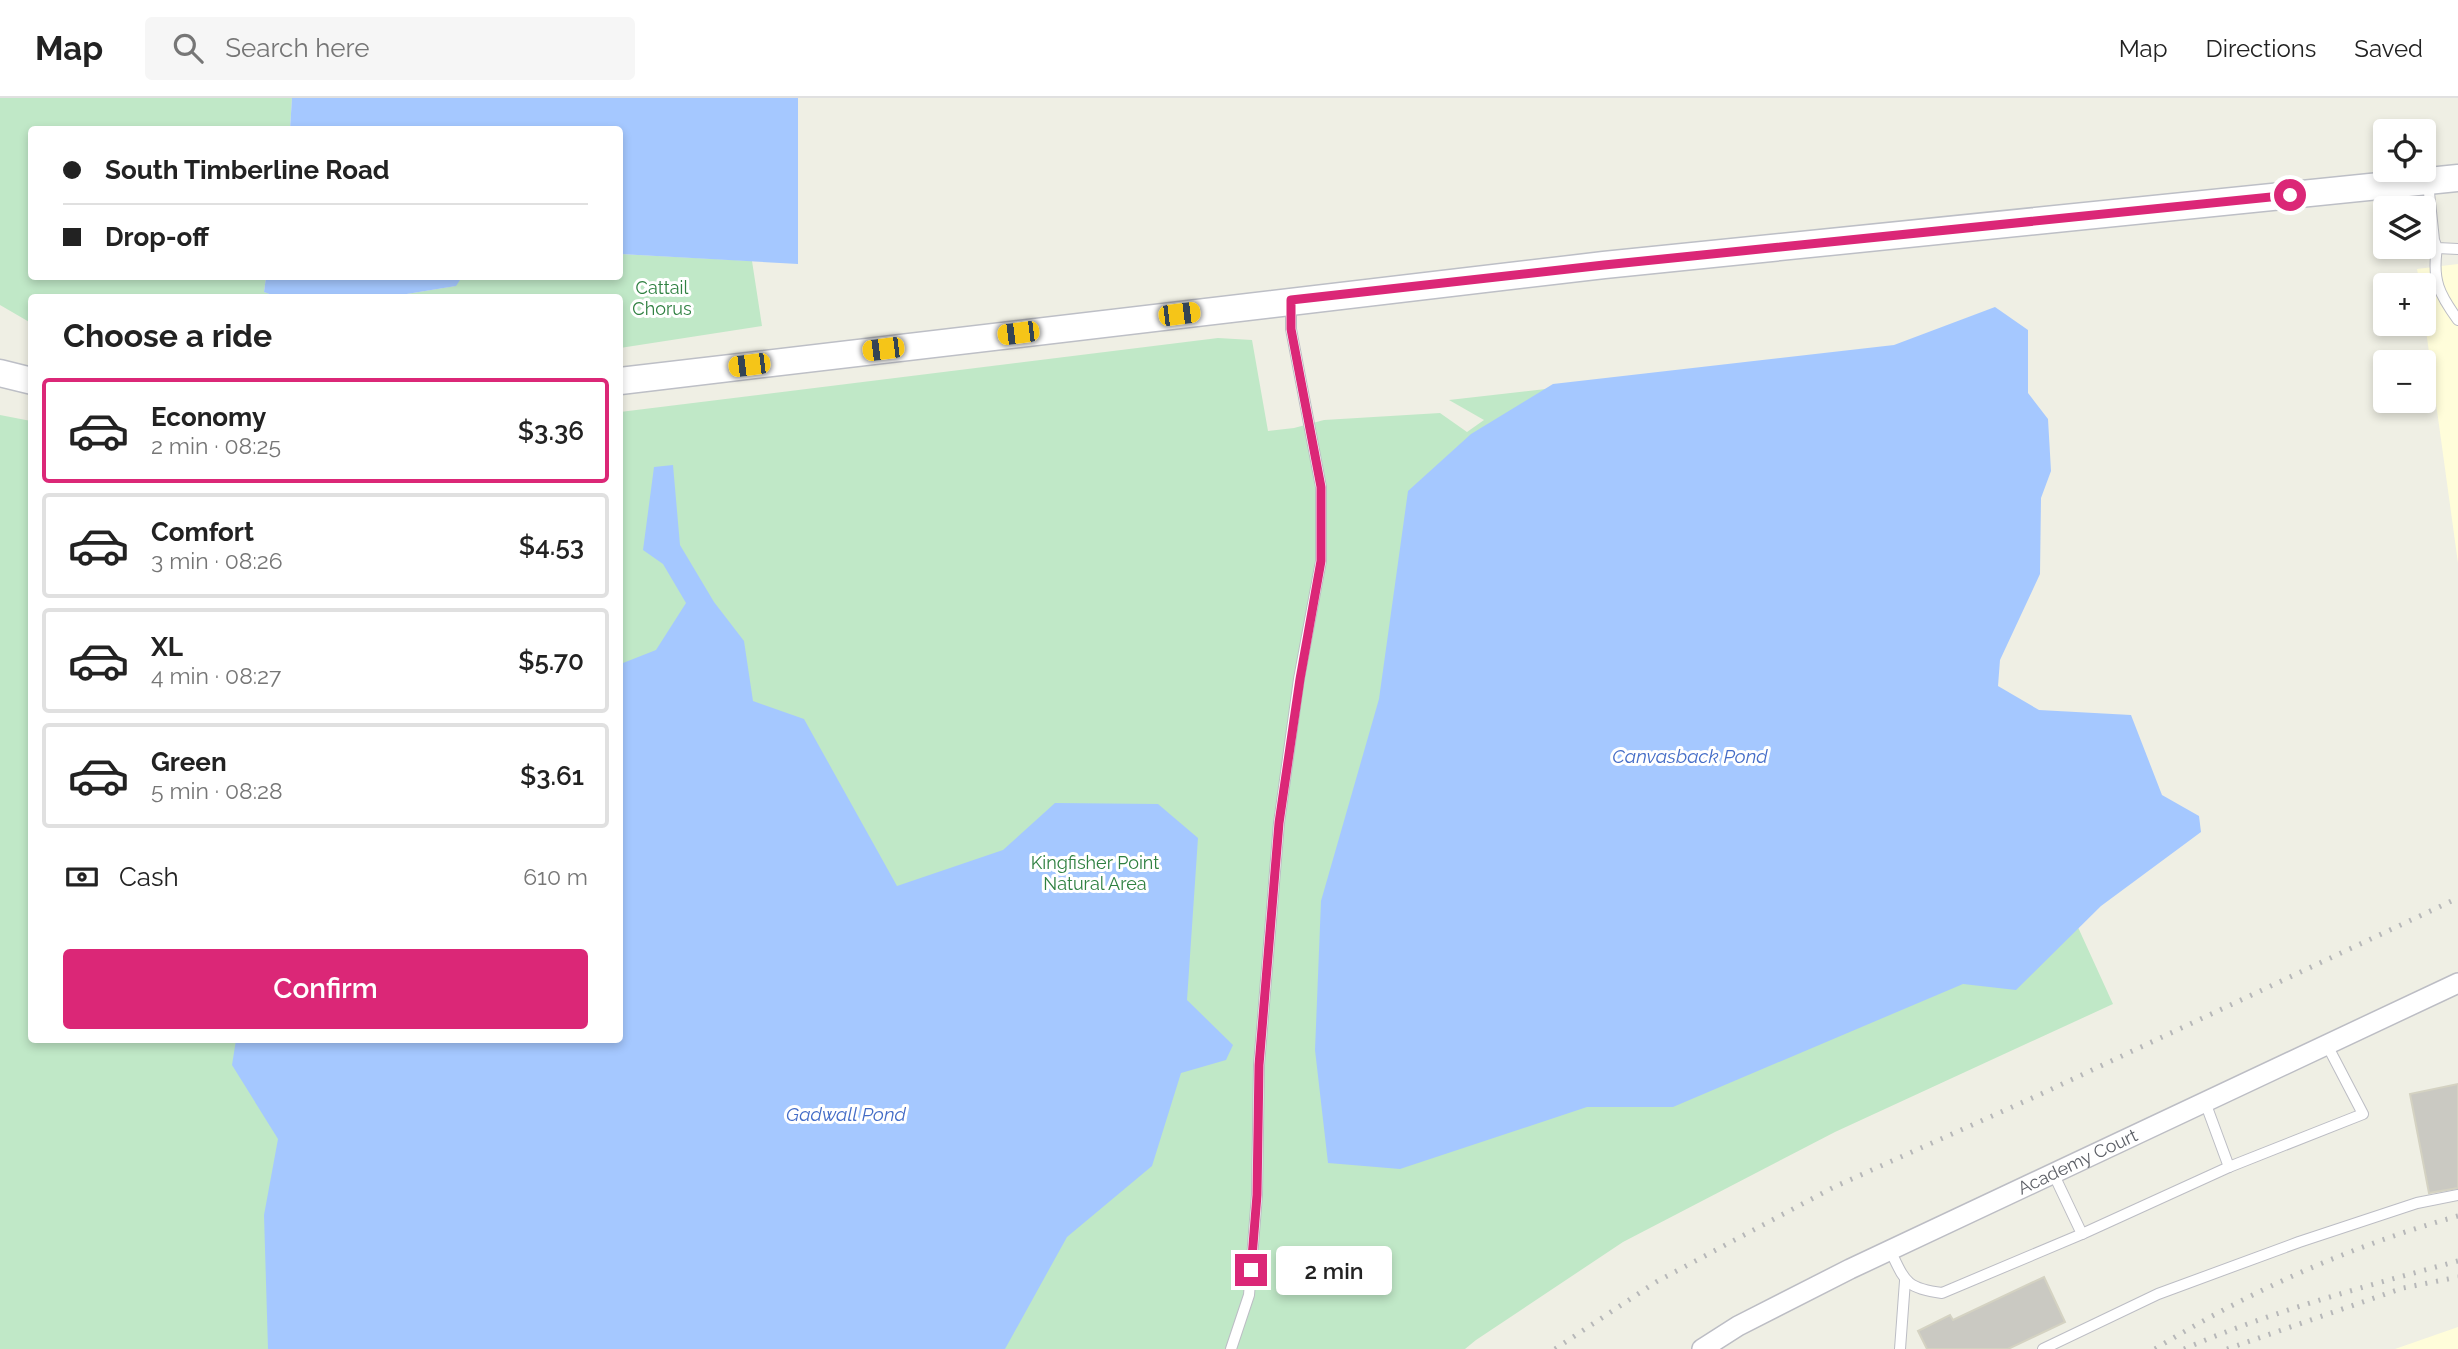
<!DOCTYPE html>
<html lang="en">
<head>
<meta charset="utf-8">
<style>
	:root { --surface:#fff; --page:#f6f6f6; --text:#222; --muted:#767676; --line:#e0e0e0; --accent:#db2777 }
	body { margin:0; font-family:Raleway,sans-serif; background:var(--page); color:var(--text); height:100vh; display:flex; flex-direction:column; font-size:26px; white-space:nowrap }
	* { box-sizing:border-box; margin:0 }
	p { font-size:23px; color:var(--muted) }
	.icon { flex:none; width:38px; height:38px; fill:none; stroke:currentColor; stroke-width:2; stroke-linecap:round; stroke-linejoin:round }
	.map { position:relative; flex:1; overflow:hidden }
	.panel { position:absolute; left:28px; top:196px; width:595px; height:749px; display:flex; flex-direction:column; background:var(--surface); border-radius:7px; box-shadow:0 4px 10px #0003 }
	.panel>* { flex:none }
	.hud { position:absolute; left:28px; top:28px; width:595px; height:154px; border-radius:7px; box-shadow:0 4px 10px #0003; display:grid; align-content:center; height:154px; padding:0 35px; background:var(--surface) }
	.fabs { position:absolute; left:2373px; top:21px; display:grid; gap:14px }
	.fabs a { display:grid; place-items:center; width:63px; height:63px; border-radius:7px; background:var(--surface); box-shadow:0 4px 10px #0003; font-size:35px }
	.end { position:absolute; width:32px; height:32px; margin:-16px; border:9px solid #db2777; background:#fff; box-shadow:0 0 0 4px #fff }
	.from { border-radius:50% }
	.bubble { position:absolute; height:49px; border-radius:7px; background:var(--surface); box-shadow:0 4px 10px #0003; font-size:23px; font-weight:600; line-height:49px; text-align:center }
	.car { position:absolute; width:21px; height:42px; margin:-21px -10px; border-radius:9px; box-shadow:0 0 5px 2px #0007; background:linear-gradient(#f5c518 24%,#345 0 40%,#f5c518 0 76%,#345 0 86%,#f5c518 0) }
	.hud b { display:flex; align-items:center; gap:24px; height:66px; font-size:26px }
	.hud b+b { border-top:2px solid var(--line) }
	.hud i { width:18px; height:18px; background:var(--text) }
	ul { padding:0; list-style:none }
	li { display:flex; align-items:center; gap:21px; height:105px; margin:0 14px 10px; padding:0 21px; border:4px solid var(--line); border-radius:7px }
	li div { flex:1 }
	li b { display:block; font-size:26px }
	li em { font-style:normal; font-weight:600 }
	li.current { border-color:var(--accent) }
	li>.icon { width:63px; height:63px; stroke-width:1.5 }
	h2 { padding:0 35px; font-size:32px; line-height:84px }
	.pay { display:flex; align-items:center; gap:18px; height:77px; padding:0 35px; font-size:26px }
	.pay p { margin-inline-start:auto }
	.primary-button { display:flex; gap:14px; margin-top:auto; padding:14px 35px }
	.primary-button a { flex:1; height:80px; border-radius:7px; background:var(--accent); color:#fff; font-size:28px; font-weight:600; line-height:80px; text-align:center }
	header { display:flex; align-items:center; gap:42px; box-sizing:border-box; height:98px; padding:0 35px; background:var(--surface); border-bottom:2px solid var(--line) }
	header strong { font-size:33px }
	nav { display:flex; gap:38px; margin-inline-start:auto; font-size:24px }
	.search { width:490px; height:63px; background:var(--page); display:flex; align-items:center; gap:18px; box-sizing:border-box; padding:0 24px; border-radius:7px; color:var(--muted); font-size:26px }
	.map>svg:first-child { display:block }
</style>
</head>
<body>
<header>
<strong>Map</strong>
<div class="search"><svg class="icon" aria-label="search" viewBox="0 0 24 24"><circle cx="10" cy="10" r="6"/><path d="M15 15l6 6"/></svg>Search here</div>
<nav><a>Map</a><a>Directions</a><a>Saved</a></nav>
</header>
<div class="map">
<svg width="2458" height="1251" viewBox="0 0 2458 1251">
	<rect width="100%" height="100%" fill="#efefe4"/>
	<g fill="#fffdda">
		<polygon points="2458,166 2458,465 2424,218 2424,187 2420,187 2417,171"/>
		<polygon points="2458,1229 2458,1251 2395,1251"/>
	</g>
	<g fill="#c0e8c7">
		<polygon points="0,0 292,0 290,31 32,32 32,178 266,179 264,194 280,199 32,200 31,225 0,207"/>
		<polygon points="620,156 752,163 762,228 620,250 620,200 382,200 455,188 462,179 620,178"/>
		<polygon points="1218,240 1252,242 1268,333 1294,330 1324,322 1440,315 1467,334 1484,322 1449,302 1972,242 1966,584 2113,906 1835,1034 1623,1144 1476,1242 1465,1251 0,1251 0,317 31,323 32,942 620,942 620,314"/>
	</g>
	<g fill="#a5c8ff">
		<polygon points="292,0 798,0 798,166 620,156 620,32 290,31"/>
		<polygon points="266,179 266,178 462,179 456,188 382,200 280,200 264,194"/>
		<polygon points="1995,209 2028,232 2028,295 2048,321 2051,373 2041,400 2040,476 2000,562 1998,588 2039,612 2131,617 2162,697 2199,718 2201,734 2101,808 2016,892 1963,886 1673,1009 1587,1009 1400,1071 1328,1065 1315,952 1321,803 1379,601 1408,393 1471,336 1553,286 1894,247"/>
		<polygon points="673,367 680,447 714,504 744,543 753,603 804,621 897,788 1003,752 1055,705 1158,706 1198,740 1187,902 1233,947 1226,962 1181,975 1152,1068 1067,1139 1005,1251 268,1251 264,1117 278,1041 232,967 236,942 620,942 620,561 623,565 656,552 686,505 663,466 643,452 654,369"/>
	</g>
	<g fill="#cac9c2" stroke="#d4d2c2" stroke-width="2">
		<polygon points="2458,986 2458,1090 2429,1095 2410,996"/>
		<polygon points="2044,1179 2065,1224 2008,1251 1927,1251 1918,1233 1950,1217 1953,1222"/>
	</g>
	<g fill="none" stroke-linecap="round" stroke-linejoin="round">
		<g stroke="#bcbdc4" stroke-width="12">
			<g id="lane">
				<polyline points="2428,85 2434,142 2437,150 2458,151"/>
				<path d="M 2437,150 C 2432,182 2439,196 2458,222"/>
				<polyline points="2205,1004 2229,1069 2363,1016 2327,947"/>
				<polyline points="2053,1075 2082,1136 2229,1069"/>
				<path d="M 1890,1152 C 1905,1183 1905,1190 1942,1195 L 2082,1136"/>
				<polyline points="1231,1251 1249,1197 1257,1097 1259,967 1279,725 1299,581 1321,463 1321,389 1291,231 1291,204"/>
				<polyline points="1900,1251 1905,1183"/>
				<polyline points="2043,1251 2158,1196 2299,1144 2417,1105 2458,1097"/>
			</g>
		</g>
		<g stroke="#bcbdc4" stroke-width="22">
			<g id="street">
				<path id="s1" d="M 1702,1251 L 1738,1228 L 1850,1171 L 2458,885"/>
			</g>
		</g>
		<g stroke="#bdbfc6" stroke-width="29">
			<g id="secondary">
				<polyline points="0,275 32,283"/>
				<polyline points="620,283 1604,167 2458,80"/>
			</g>
		</g>
		<use href="#lane" stroke="#fff" stroke-width="10"/>
		<use href="#street" stroke="#fff" stroke-width="19"/>
		<use href="#secondary" stroke="#fff" stroke-width="26"/>
		<g stroke="#b7b8b9" stroke-width="5" stroke-dasharray="2 9" stroke-linecap="butt">
			<polyline points="1555,1251 1656,1184 1834,1089 2041,996 2458,800"/>
			<path d="M 2155,1251 C 2250,1193 2350,1148 2458,1118"/>
			<path d="M 2184,1251 C 2272,1213 2366,1188 2458,1163"/>
			<polyline points="2227,1251 2403,1190 2458,1179"/>
		</g>
	</g>
	<g fill="none" stroke-linecap="round" stroke-linejoin="round">
		<polyline stroke="#db2777" stroke-width="9" points="1251,1172 1257,1097 1259,967 1279,725 1300,581 1321,463 1321,389 1291,231 1291,202 1604,167 2290,97"/>
	</g>
	<g text-anchor="middle" stroke-width="6" stroke-linejoin="round" paint-order="stroke">
		<g font-size="18" fill="#308142" stroke="#fff">
			<text x="662" y="196">Cattail<tspan x="662" dy="21">Chorus</tspan></text>
			<text x="1095" y="771">Kingfisher Point<tspan x="1095" dy="21">Natural Area</tspan></text>
		</g>
		<g font-size="18" fill="#5c5f66" stroke="#fff">
			<text dy="6" stroke="none"><textPath href="#s1" startOffset="420">Academy Court</textPath></text>
		</g>
		<g font-size="19" font-style="italic" fill="#436cc7" stroke="#fff">
			<text x="1690" y="665">Canvasback Pond</text>
			<text x="846" y="1023">Gadwall Pond</text>
		</g>
	</g>
</svg>
<div class="fabs">
<a><svg class="icon" aria-label="locate" viewBox="0 0 24 24"><circle cx="12" cy="12" r="6"/><path d="M12 2v4M12 18v4M2 12h4M18 12h4"/></svg></a>
<a><svg class="icon" aria-label="layers" viewBox="0 0 24 24"><path d="M12 4l9 5-9 5-9-5zM3 14l9 5 9-5"/></svg></a>
<a>+</a>
<a>−</a>
</div>
<i class="end from" style="left:2290px;top:97px"></i>
<i class="end" style="left:1251px;top:1172px"></i>
<div class="bubble" style="left:1276px;top:1148px;width:116px">2 min</div>
<i class="car" style="left:1179px;top:216px;rotate:83deg"></i>
<i class="car" style="left:1018px;top:235px;rotate:263deg"></i>
<i class="car" style="left:883px;top:251px;rotate:263deg"></i>
<i class="car" style="left:749px;top:267px;rotate:263deg"></i>
<div class="hud">
<b><i class="from"></i>South Timberline Road</b>
<b><i></i>Drop-off</b>
</div>
<section class="panel">
<h2>Choose a ride</h2>
<ul>
<li class="current"><svg class="icon" aria-label="car" viewBox="0 0 24 24"><path d="M5 17H2v-5l4-1 3-4h7l3 4 3 1v5h-3M9 17h6M6 11h13"/><circle cx="7" cy="17" r="2"/><circle cx="17" cy="17" r="2"/></svg><div><b>Economy</b><p>2 min · 08:25</p></div><em>$3.36</em></li>
<li><svg class="icon" aria-label="car" viewBox="0 0 24 24"><path d="M5 17H2v-5l4-1 3-4h7l3 4 3 1v5h-3M9 17h6M6 11h13"/><circle cx="7" cy="17" r="2"/><circle cx="17" cy="17" r="2"/></svg><div><b>Comfort</b><p>3 min · 08:26</p></div><em>$4.53</em></li>
<li><svg class="icon" aria-label="car" viewBox="0 0 24 24"><path d="M5 17H2v-5l4-1 3-4h7l3 4 3 1v5h-3M9 17h6M6 11h13"/><circle cx="7" cy="17" r="2"/><circle cx="17" cy="17" r="2"/></svg><div><b>XL</b><p>4 min · 08:27</p></div><em>$5.70</em></li>
<li><svg class="icon" aria-label="car" viewBox="0 0 24 24"><path d="M5 17H2v-5l4-1 3-4h7l3 4 3 1v5h-3M9 17h6M6 11h13"/><circle cx="7" cy="17" r="2"/><circle cx="17" cy="17" r="2"/></svg><div><b>Green</b><p>5 min · 08:28</p></div><em>$3.61</em></li>
</ul>
<div class="pay"><svg class="icon" aria-label="cash" viewBox="0 0 24 24"><path d="M3 7h18v10H3z"/><circle cx="12" cy="12" r="2"/></svg>Cash<p>610 m</p></div>
<div class="primary-button"><a>Confirm</a></div>
</section>
</div>
</body>
</html>
